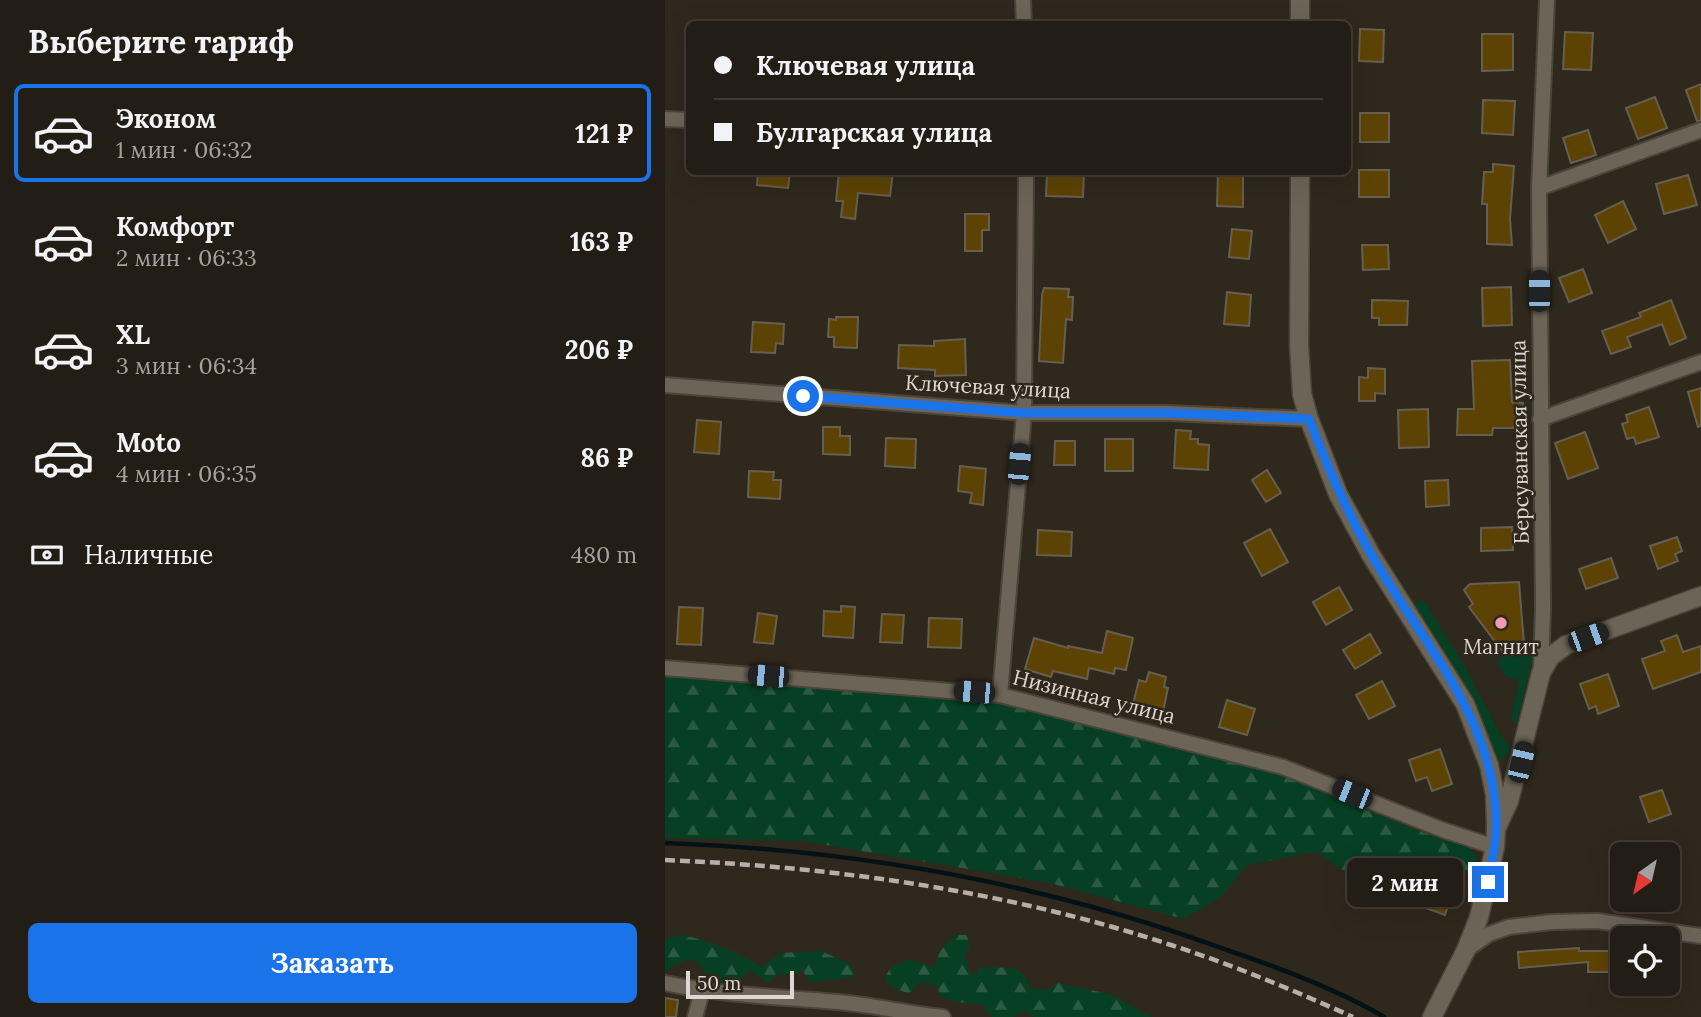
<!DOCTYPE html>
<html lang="ru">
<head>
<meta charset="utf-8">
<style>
	:root { --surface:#231e15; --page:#2f2b22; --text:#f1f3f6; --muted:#a3a2a0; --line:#403c34; --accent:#1a73e8 }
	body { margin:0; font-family:Lora,serif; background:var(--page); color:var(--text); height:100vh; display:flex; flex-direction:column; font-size:26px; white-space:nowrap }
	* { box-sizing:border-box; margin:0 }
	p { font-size:23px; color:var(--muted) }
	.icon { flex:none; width:38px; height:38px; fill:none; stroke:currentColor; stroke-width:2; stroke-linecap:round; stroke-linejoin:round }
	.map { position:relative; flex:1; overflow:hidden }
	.side { display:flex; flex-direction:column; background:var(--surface); width:665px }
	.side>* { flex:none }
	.guide { position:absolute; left:21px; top:21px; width:665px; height:154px; border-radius:10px; box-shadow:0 7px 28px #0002,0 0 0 2px var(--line); display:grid; align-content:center; height:154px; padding:0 28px; background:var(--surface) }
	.needle { width:46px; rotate:214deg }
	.controls { position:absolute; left:945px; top:842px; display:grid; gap:14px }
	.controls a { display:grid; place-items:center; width:70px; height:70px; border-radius:10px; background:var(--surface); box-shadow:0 7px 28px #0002,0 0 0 2px var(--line); font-size:35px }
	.scale { position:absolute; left:21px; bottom:18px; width:108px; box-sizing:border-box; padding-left:7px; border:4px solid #ddd8d1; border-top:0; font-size:19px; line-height:24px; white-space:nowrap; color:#ddd8d1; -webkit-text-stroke:5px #2f281c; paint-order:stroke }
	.end { position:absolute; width:32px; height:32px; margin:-16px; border:9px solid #1a73e8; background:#fff; box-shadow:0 0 0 4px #fff }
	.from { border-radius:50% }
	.bubble { position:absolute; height:49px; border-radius:10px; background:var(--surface); box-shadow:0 7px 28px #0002,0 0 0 2px var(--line); font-size:23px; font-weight:700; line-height:49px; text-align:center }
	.car { position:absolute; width:21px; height:42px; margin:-21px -10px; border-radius:9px; box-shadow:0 0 5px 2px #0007; background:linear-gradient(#222 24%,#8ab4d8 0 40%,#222 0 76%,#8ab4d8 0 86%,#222 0) }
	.guide b { display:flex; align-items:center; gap:24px; height:66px; font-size:26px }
	.guide b+b { border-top:2px solid var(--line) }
	.guide i { width:18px; height:18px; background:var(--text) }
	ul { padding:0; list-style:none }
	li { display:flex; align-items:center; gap:21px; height:98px; margin:0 14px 10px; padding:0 14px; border:4px solid transparent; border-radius:10px }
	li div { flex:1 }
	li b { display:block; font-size:26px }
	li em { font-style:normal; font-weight:700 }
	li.active { border-color:var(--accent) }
	li>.icon { width:63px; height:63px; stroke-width:1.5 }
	h2 { padding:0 28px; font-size:32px; line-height:84px }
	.pay { display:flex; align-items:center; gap:18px; height:77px; padding:0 28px; font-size:26px }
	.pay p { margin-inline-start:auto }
	.cta { display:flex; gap:14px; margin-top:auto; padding:14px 28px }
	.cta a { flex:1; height:80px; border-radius:10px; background:var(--accent); color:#fff; font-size:28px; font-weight:700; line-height:80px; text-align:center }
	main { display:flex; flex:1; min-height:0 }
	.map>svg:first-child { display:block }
</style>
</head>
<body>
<main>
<section class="side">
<h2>Выберите тариф</h2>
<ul>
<li class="active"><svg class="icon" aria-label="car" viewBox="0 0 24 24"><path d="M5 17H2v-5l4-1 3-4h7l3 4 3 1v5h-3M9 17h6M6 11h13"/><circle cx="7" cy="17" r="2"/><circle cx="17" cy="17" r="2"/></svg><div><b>Эконом</b><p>1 мин · 06:32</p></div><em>121 ₽</em></li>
<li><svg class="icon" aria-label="car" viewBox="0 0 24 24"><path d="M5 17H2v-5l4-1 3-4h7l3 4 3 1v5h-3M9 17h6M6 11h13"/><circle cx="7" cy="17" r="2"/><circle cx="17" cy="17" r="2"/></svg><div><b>Комфорт</b><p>2 мин · 06:33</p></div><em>163 ₽</em></li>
<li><svg class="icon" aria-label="car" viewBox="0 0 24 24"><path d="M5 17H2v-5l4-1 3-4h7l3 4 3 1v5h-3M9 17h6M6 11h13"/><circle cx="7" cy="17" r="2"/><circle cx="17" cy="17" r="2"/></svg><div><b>XL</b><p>3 мин · 06:34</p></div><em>206 ₽</em></li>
<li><svg class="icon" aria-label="car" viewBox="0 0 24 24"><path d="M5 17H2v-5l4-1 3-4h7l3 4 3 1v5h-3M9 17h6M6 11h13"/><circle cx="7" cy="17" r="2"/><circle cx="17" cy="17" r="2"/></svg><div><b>Moto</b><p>4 мин · 06:35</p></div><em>86 ₽</em></li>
</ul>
<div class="pay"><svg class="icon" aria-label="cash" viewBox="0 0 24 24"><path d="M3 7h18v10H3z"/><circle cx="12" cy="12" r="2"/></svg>Наличные<p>480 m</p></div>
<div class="cta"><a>Заказать</a></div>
</section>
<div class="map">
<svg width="1036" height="1017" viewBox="0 0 1036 1017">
	<defs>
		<pattern id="forest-firs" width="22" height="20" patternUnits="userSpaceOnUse" patternTransform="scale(1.75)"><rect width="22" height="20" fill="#073f22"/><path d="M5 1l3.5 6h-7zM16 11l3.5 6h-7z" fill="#2b5a41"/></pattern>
	</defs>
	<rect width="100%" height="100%" fill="#2f281c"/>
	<g fill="#073f22">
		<path d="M 758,599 L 799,665 L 837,737 L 845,745 C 843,754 843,758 834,761 L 799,684 L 748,605 Z"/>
		<polygon points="863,643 864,655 868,656 852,722 849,724 846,718 854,680 841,677 831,661"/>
	</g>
	<g fill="url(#forest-firs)">
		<polygon points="0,670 299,696 427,725 577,760 749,829 803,848 812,856 809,869 797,873 767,863 753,905 725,899 693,881 651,852 582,865 557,896 519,919 385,883 138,841 0,838"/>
		<path d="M 17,935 C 48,941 71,952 97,967 L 115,953 L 156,951 L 185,964 L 190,974 L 184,978 L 145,982 L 137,970 L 130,975 L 114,974 L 103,983 L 84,970 L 75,981 L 66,978 L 57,987 L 50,988 L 39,978 L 38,967 L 24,959 L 0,971 L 0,938 Z"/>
		<polygon points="290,935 302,935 305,947 300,954 305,974 313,973 313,967 349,968 360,975 365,988 383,990 392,983 445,994 487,1017 369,1017 360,1011 348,1017 327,1017 318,1005 293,1002 275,996 272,986 255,982 244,994 225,986 220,977 226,967 245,959 269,967 275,951"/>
	</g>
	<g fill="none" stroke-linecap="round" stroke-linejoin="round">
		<path stroke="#051215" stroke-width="4.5" d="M 0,843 C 192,850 382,884 562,950 C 612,967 674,990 719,1017"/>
	</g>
	<g fill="#5d4303" stroke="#665f51" stroke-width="2">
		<polygon points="695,29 719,30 718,62 694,61"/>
		<polygon points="900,32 928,33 926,70 898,69"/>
		<polygon points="817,34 848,34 848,70 817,71"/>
		<polygon points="1036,84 1036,121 1032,121 1021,90"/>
		<polygon points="990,97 1002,128 973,139 961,108"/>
		<polygon points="818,100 850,101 848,135 817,133"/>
		<rect x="695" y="113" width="29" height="29"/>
		<polygon points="923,130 931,155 906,163 898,138"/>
		<polygon points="828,164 849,166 845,219 847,245 822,244 822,204 817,204 819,172 828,172"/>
		<rect x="694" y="170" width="30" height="27"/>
		<polygon points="93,172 125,172 123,188 92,185"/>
		<polygon points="174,172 228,172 225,196 193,193 190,219 176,217 178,201 171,201"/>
		<polygon points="382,172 419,172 418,197 381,196"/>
		<polygon points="553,172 578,172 578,207 552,206"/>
		<polygon points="1023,175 1032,205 999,214 991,184"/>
		<polygon points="958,201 971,229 943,243 930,215"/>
		<polygon points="300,214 324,214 324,230 317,230 317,251 300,251"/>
		<polygon points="567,229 587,231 584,259 564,257"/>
		<polygon points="697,245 723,245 724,269 698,270"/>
		<polygon points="918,269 927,293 904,302 894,278"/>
		<polygon points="846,287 847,325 818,326 817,288"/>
		<polygon points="379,288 404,289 403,297 408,297 407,320 401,319 398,363 374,361 377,295"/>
		<polygon points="562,292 586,295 584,326 559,324"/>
		<polygon points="707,300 743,301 742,325 714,325 714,318 707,318"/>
		<polygon points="1006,300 1021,338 1005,345 997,324 962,337 966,347 946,354 937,331 976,317 974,313"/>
		<polygon points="171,317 193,317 192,348 169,347 169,337 163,337 164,319 171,320"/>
		<polygon points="88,322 119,324 118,344 111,343 110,353 86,352"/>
		<polygon points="300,339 301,375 270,376 270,370 233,368 234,345 269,346 269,341"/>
		<polygon points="845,360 847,402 858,403 858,428 828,428 827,435 792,435 793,409 809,409 807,361"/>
		<polygon points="703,368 720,369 720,394 710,393 710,401 694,401 694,377 703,378"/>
		<polygon points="1036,388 1036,426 1033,427 1023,392"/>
		<polygon points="984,407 994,437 971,444 969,437 962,439 957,424 963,422 961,415"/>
		<polygon points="763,409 764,447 734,448 733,410"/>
		<polygon points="32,420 56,422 54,454 29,452"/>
		<polygon points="158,427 175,427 175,436 185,436 185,455 158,454"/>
		<polygon points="511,430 526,431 525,439 533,439 533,444 544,445 543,470 509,468"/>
		<polygon points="920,432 933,468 903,479 890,443"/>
		<polygon points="221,438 251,439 250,468 220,466"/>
		<rect x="440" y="439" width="28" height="32"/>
		<polygon points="390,441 410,441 410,465 389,465"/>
		<polygon points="295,466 321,469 318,505 305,503 307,493 293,491"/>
		<polygon points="602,470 616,493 601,502 587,480"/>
		<polygon points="84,471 109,472 108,480 116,480 115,499 83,497"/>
		<polygon points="783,480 784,505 761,507 760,481"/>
		<polygon points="847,527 848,550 816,551 816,528"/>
		<polygon points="605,529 623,562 597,576 579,543"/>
		<polygon points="373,530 407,532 406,556 372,555"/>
		<polygon points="1012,537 1017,551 1010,554 1013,561 993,569 985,546"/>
		<polygon points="946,558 953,578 921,589 914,569"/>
		<polygon points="854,582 859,644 840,655 804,607 808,604 799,590 805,584"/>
		<polygon points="674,587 687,610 661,625 648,602"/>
		<polygon points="176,606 190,607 188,638 158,636 159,611 176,612"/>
		<polygon points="14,607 38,608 36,645 12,644"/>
		<polygon points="93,613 112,616 108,644 89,642"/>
		<polygon points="217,614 239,615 237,643 215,642"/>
		<polygon points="264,618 297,619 296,648 263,647"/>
		<polygon points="442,631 468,638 461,670 450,668 449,674 424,668 422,679 388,671 386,677 360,669 369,638 403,648 403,646 437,653"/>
		<polygon points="705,634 716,653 690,669 678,650"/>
		<polygon points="1012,635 1018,652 1036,646 1036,672 988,689 977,659 1000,651 996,641"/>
		<polygon points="484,672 501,677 499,687 503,688 498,712 468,704 474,680 481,682"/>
		<polygon points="943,674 954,706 933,714 931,706 924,709 915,684"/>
		<polygon points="717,681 730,706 704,719 691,695"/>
		<polygon points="562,700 590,709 582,735 554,727"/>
		<polygon points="775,749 787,784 767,791 762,777 751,781 744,760"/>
		<polygon points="997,790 1006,814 984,822 975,797"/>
		<polygon points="769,866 793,875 780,915 755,906"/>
		<polygon points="914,948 914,951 954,951 954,960 944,961 944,972 923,972 923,962 854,968 853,952"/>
		<polygon points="0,998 13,1000 11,1017 0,1017"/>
	</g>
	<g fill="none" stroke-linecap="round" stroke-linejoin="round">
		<g stroke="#4a453b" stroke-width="18">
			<g id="street">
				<polyline points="358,0 359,24"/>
				<polyline points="0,119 24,120"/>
				<polyline points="874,188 1036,130"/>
				<polyline points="0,385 359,413 503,413 644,419"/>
				<polyline points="875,419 1036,362"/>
				<polyline points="0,668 335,695 618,767 778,830 830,847"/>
				<polyline points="876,671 878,608 874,188 882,0"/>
				<polyline points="335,695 359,413 361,172"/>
				<polyline points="801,950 824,934 844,927 886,922 933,921 1036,936"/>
				<path d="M 0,983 C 60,996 121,997 182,1003 C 214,1006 245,1014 278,1017"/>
				<polyline points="30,1017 37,991"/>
			</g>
		</g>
		<g stroke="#4a453b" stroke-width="21">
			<g id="secondary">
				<polyline points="635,24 635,0"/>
				<polyline points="635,172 634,345 637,394 644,419 673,494 706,555 800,704 824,765 830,795 831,829"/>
				<polyline points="767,1017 801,950 814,917 830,847 831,829 844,801 876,673 885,657 901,645 1036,596"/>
			</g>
		</g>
		<use href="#street" stroke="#6c6557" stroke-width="14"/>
		<use href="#secondary" stroke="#6c6557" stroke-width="18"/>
		<path stroke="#b5b0a8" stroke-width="4.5" stroke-dasharray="10 5" stroke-linecap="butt" d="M 0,860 C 171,867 343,891 506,945 C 568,965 628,990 688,1017"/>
	</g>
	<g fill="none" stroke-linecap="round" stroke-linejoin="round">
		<path stroke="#1a73e8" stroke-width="9" d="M 138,396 L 359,413 L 503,413 L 644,419 C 662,466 681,510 706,554 C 755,640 835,724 831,830 C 831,848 826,865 823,882"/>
	</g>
	<circle fill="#f29ab0" stroke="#2f281c" stroke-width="2.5" cx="836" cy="623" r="7"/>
	<g text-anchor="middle" stroke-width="5" stroke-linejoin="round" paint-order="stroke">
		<g font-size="21" fill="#ddd8d1" stroke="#2f281c">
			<text transform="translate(323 387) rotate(3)" y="7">Ключевая улица</text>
			<text transform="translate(855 442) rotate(-91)" y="7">Берсуванская улица</text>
			<text transform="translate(429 697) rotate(14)" y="7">Низинная улица</text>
		</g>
		<g font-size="21" fill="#ddd8d1" stroke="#2f281c">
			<text x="836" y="654">Магнит</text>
		</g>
	</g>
</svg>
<div class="controls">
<a><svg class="needle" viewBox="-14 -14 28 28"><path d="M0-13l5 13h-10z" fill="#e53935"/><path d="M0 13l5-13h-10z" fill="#a3a2a0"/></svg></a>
<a><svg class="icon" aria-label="locate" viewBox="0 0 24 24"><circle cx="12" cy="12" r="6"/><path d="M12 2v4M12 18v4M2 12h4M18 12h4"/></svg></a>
</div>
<div class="scale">50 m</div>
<i class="end from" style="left:138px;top:396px"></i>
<i class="end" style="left:823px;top:882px"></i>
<div class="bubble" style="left:682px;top:858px;width:116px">2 мин</div>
<i class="car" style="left:874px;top:291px;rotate:0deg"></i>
<i class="car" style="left:354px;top:464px;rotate:5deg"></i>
<i class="car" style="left:923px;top:637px;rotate:70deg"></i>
<i class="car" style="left:103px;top:676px;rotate:275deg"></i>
<i class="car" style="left:309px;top:692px;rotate:275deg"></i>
<i class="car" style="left:856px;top:762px;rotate:13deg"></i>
<i class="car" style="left:687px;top:794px;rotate:292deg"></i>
<div class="guide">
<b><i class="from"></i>Ключевая улица</b>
<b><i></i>Булгарская улица</b>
</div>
</div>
</main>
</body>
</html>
